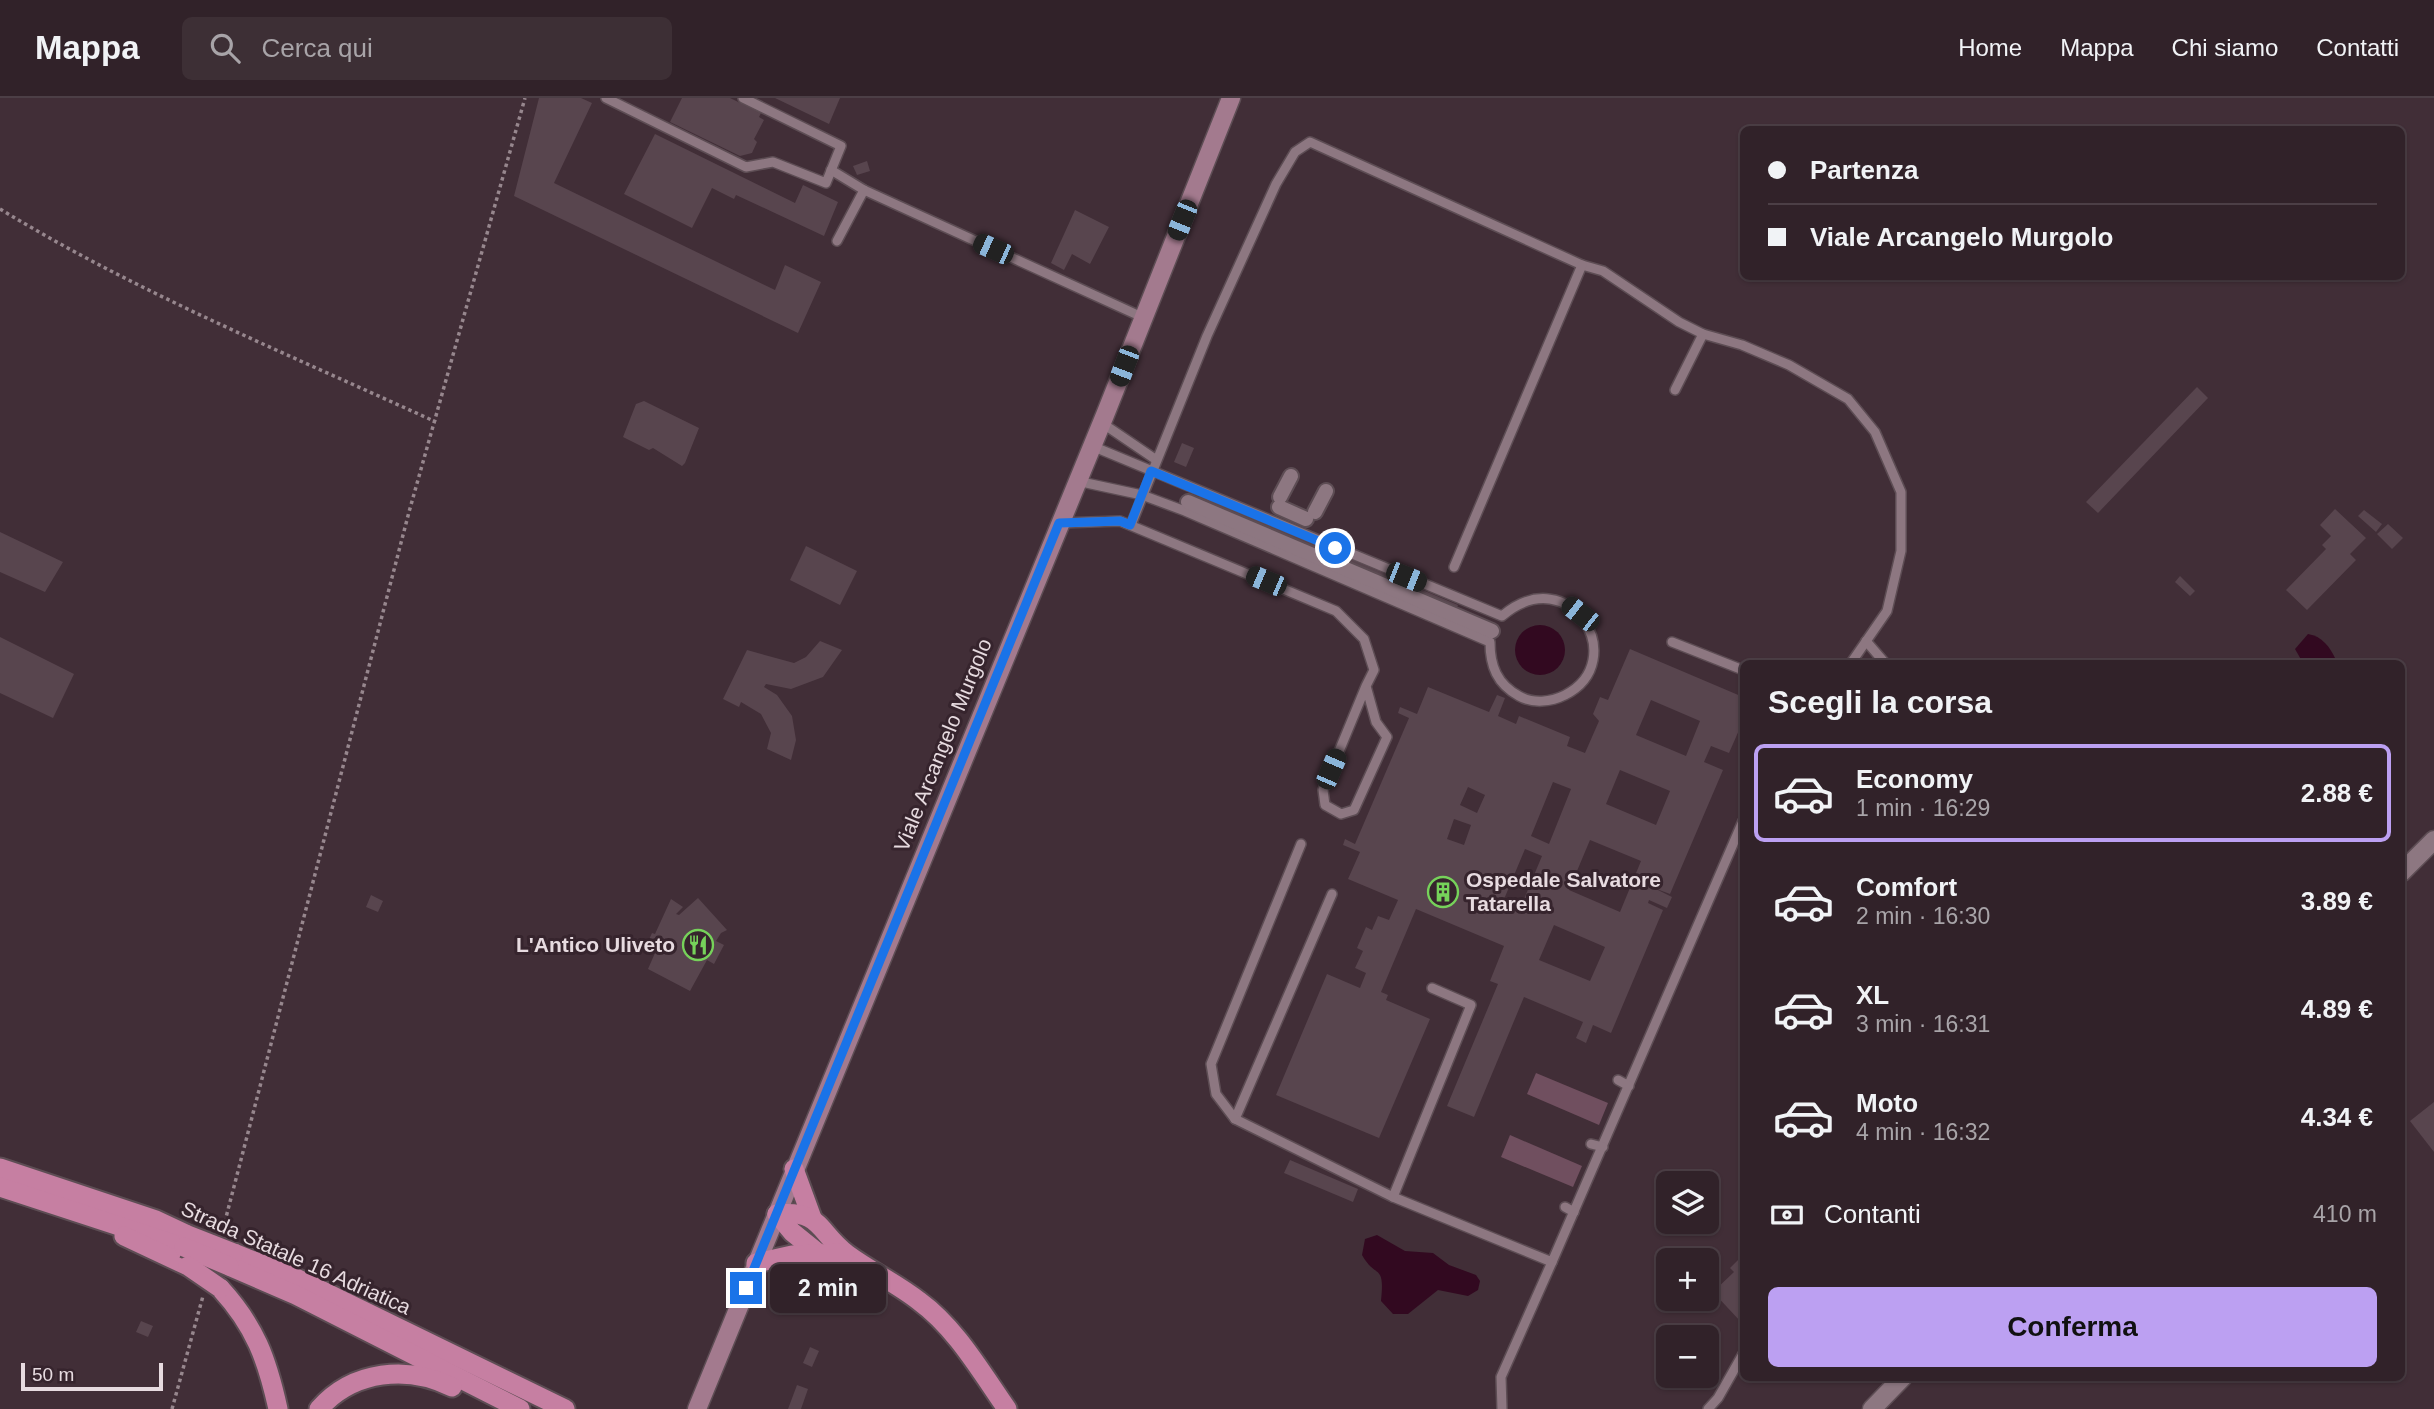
<!DOCTYPE html>
<html lang="it">
<head>
<meta charset="utf-8">
<style>
	:root { --surface:#312229; --page:#3d2f35; --text:#f1f3f6; --muted:#a8a4a8; --line:#4c3f46; --accent:#bca0f2 }
	body { margin:0; font-family:Arial,sans-serif; background:var(--page); color:var(--text); height:100vh; display:flex; flex-direction:column; font-size:26px; white-space:nowrap }
	* { box-sizing:border-box; margin:0 }
	p { font-size:23px; color:var(--muted) }
	.icon { flex:none; width:38px; height:38px; fill:none; stroke:currentColor; stroke-width:2; stroke-linecap:round; stroke-linejoin:round }
	.map { position:relative; flex:1; overflow:hidden }
	.side { position:absolute; left:1740px; top:562px; width:665px; height:721px; display:flex; flex-direction:column; background:var(--surface); border-radius:10px; box-shadow:0 2px 5px #0004,0 0 0 2px var(--line) }
	.side>* { flex:none }
	.guide { position:absolute; left:1740px; top:28px; width:665px; height:154px; border-radius:10px; box-shadow:0 2px 5px #0004,0 0 0 2px var(--line); display:grid; align-content:center; height:154px; padding:0 28px; background:var(--surface) }
	.controls { position:absolute; left:1656px; top:1073px; display:grid; gap:14px }
	.controls a { display:grid; place-items:center; width:63px; height:63px; border-radius:10px; background:var(--surface); box-shadow:0 2px 5px #0004,0 0 0 2px var(--line); font-size:35px }
	.scale { position:absolute; left:21px; bottom:18px; width:142px; box-sizing:border-box; padding-left:7px; border:4px solid #e7dbe0; border-top:0; font-size:19px; line-height:24px; white-space:nowrap; color:#e7dbe0; -webkit-text-stroke:5px #36242d; paint-order:stroke }
	.end { position:absolute; width:32px; height:32px; margin:-16px; border:9px solid #1a73e8; background:#fff; box-shadow:0 0 0 4px #fff }
	.from { border-radius:50% }
	.bubble { position:absolute; height:49px; border-radius:10px; background:var(--surface); box-shadow:0 2px 5px #0004,0 0 0 2px var(--line); font-size:23px; font-weight:600; line-height:49px; text-align:center }
	.car { position:absolute; width:21px; height:42px; margin:-21px -10px; border-radius:9px; box-shadow:0 0 5px 2px #0007; background:linear-gradient(#222 24%,#8ab4d8 0 40%,#222 0 76%,#8ab4d8 0 86%,#222 0) }
	.guide b { display:flex; align-items:center; gap:24px; height:66px; font-size:26px }
	.guide b+b { border-top:2px solid var(--line) }
	.guide i { width:18px; height:18px; background:var(--text) }
	ul { padding:0; list-style:none }
	li { display:flex; align-items:center; gap:21px; height:98px; margin:0 14px 10px; padding:0 14px; border:4px solid transparent; border-radius:10px }
	li div { flex:1 }
	li b { display:block; font-size:26px }
	li em { font-style:normal; font-weight:600 }
	li.active { border-color:var(--accent) }
	li>.icon { width:63px; height:63px; stroke-width:1.5 }
	h2 { padding:0 28px; font-size:32px; line-height:84px }
	.pay { display:flex; align-items:center; gap:18px; height:77px; padding:0 28px; font-size:26px }
	.pay p { margin-inline-start:auto }
	.button { display:flex; gap:14px; margin-top:auto; padding:14px 28px }
	.button a { flex:1; height:80px; border-radius:10px; background:var(--accent); color:#111; font-size:28px; font-weight:600; line-height:80px; text-align:center }
	header { display:flex; align-items:center; gap:42px; box-sizing:border-box; height:98px; padding:0 35px; background:var(--surface); border-bottom:2px solid var(--line) }
	header strong { font-size:33px }
	nav { display:flex; gap:38px; margin-inline-start:auto; font-size:24px }
	.search { width:490px; height:63px; background:var(--page); display:flex; align-items:center; gap:18px; box-sizing:border-box; padding:0 24px; border-radius:10px; color:var(--muted); font-size:26px }
	.map>svg:first-child { display:block }
</style>
</head>
<body>
<header>
<strong>Mappa</strong>
<div class="search"><svg class="icon" aria-label="search" viewBox="0 0 24 24"><circle cx="10" cy="10" r="6"/><path d="M15 15l6 6"/></svg>Cerca qui</div>
<nav><a>Home</a><a>Mappa</a><a>Chi siamo</a><a>Contatti</a></nav>
</header>
<div class="map">
<svg width="2434" height="1311" viewBox="0 0 2434 1311">
	<rect width="100%" height="100%" fill="#412e37"/>
	<g fill="#704f5f">
		<polygon points="1536,975 1608,1005 1599,1027 1527,996"/>
		<polygon points="1510,1037 1582,1068 1573,1089 1501,1059"/>
	</g>
	<g fill="#320920">
		<circle cx="1540" cy="552" r="25"/>
		<path d="M 2308,536 C 2322,538 2330,549 2336,562 L 2333,565 L 2303,565 L 2295,551 Z"/>
		<path d="M 1377,1137 L 1405,1153 L 1433,1155 L 1449,1167 L 1476,1177 L 1480,1183 L 1478,1192 L 1468,1198 L 1438,1192 L 1408,1216 L 1393,1216 L 1381,1203 C 1385,1164 1376,1182 1362,1157 L 1365,1141 Z"/>
	</g>
	<g fill="#58454e" fill-rule="evenodd">
		<polygon points="539,0 581,0 592,5 554,85 775,192 785,167 821,184 798,235 514,98"/>
		<polygon points="682,0 730,0 761,15 759,19 764,22 754,41 757,44 752,55 740,58 670,24"/>
		<polygon points="775,0 840,0 829,26"/>
		<polygon points="655,36 795,105 803,87 838,104 824,138 736,97 734,101 712,90 692,130 624,96"/>
		<polygon points="867,63 870,73 857,77 853,68"/>
		<polygon points="1075,112 1109,129 1090,166 1072,156 1064,172 1051,165"/>
		<polygon points="2197,289 2208,300 2098,415 2086,404"/>
		<polygon points="644,303 699,330 685,365 682,368 653,350 649,352 623,339 636,306"/>
		<polygon points="1182,345 1194,350 1186,369 1174,364"/>
		<polygon points="1200,397 1458,507 1452,521 1194,411"/>
		<polygon points="2335,411 2366,440 2350,456 2356,462 2307,512 2286,492 2326,451 2322,447 2331,438 2320,427"/>
		<polygon points="2364,412 2382,426 2376,434 2358,418"/>
		<polygon points="2388,426 2403,440 2392,451 2377,436"/>
		<polygon points="0,434 63,464 45,494 0,474"/>
		<polygon points="806,448 857,473 840,507 790,482"/>
		<polygon points="2180,478 2195,493 2190,498 2175,484"/>
		<polygon points="0,539 74,576 53,620 0,595"/>
		<polygon points="820,543 842,552 823,579 791,591 766,586 764,589 777,597 792,618 796,642 791,662 767,651 771,635 761,616 741,604 739,609 723,601 747,552 794,565 806,559"/>
		<path d="M 1630,551 L 1743,599 L 1743,623 L 1729,655 L 1711,648 L 1704,664 L 1723,672 L 1670,796 L 1654,790 L 1672,799 L 1667,810 L 1649,802 L 1648,805 L 1663,812 L 1611,935 L 1593,927 L 1586,945 L 1576,940 L 1583,924 L 1524,899 L 1474,1019 L 1447,1008 L 1498,886 L 1490,883 L 1504,848 L 1416,811 L 1381,894 L 1388,897 L 1386,902 L 1430,921 L 1379,1040 L 1276,997 L 1327,876 L 1360,890 L 1366,875 L 1355,870 L 1363,853 L 1357,850 L 1366,829 L 1372,832 L 1378,818 L 1389,822 L 1398,802 L 1348,781 L 1360,754 L 1343,747 L 1345,741 L 1355,746 L 1409,620 L 1398,615 L 1400,609 L 1417,616 L 1428,589 L 1489,614 L 1497,597 L 1505,600 L 1498,618 L 1516,626 L 1519,618 L 1570,639 L 1567,648 L 1585,655 L 1599,623 L 1593,616 L 1600,599 L 1608,602 ZM 1651,602 L 1700,623 L 1686,658 L 1636,637 ZM 1620,672 L 1670,693 L 1656,727 L 1606,706 ZM 1553,684 L 1571,691 L 1549,746 L 1531,738 ZM 1468,689 L 1485,697 L 1477,715 L 1460,707 ZM 1454,721 L 1471,727 L 1464,747 L 1447,741 ZM 1590,742 L 1641,763 L 1620,814 L 1569,792 ZM 1525,751 L 1542,758 L 1519,813 L 1502,806 ZM 1554,827 L 1605,849 L 1590,883 L 1539,862 Z"/>
		<polygon points="371,797 383,803 378,814 366,809"/>
		<polygon points="698,800 727,832 721,835 716,843 724,847 714,866 707,862 690,893 648,871 655,855 645,850 652,835 655,836 671,801 683,809 676,816 679,817"/>
		<polygon points="2434,1004 2434,1054 2410,1023"/>
		<polygon points="1290,1062 1358,1091 1353,1104 1284,1075"/>
		<polygon points="1743,1157 1743,1222 1741,1224 1713,1194 1734,1174 1730,1170"/>
		<polygon points="141,1223 153,1228 148,1239 136,1234"/>
		<polygon points="810,1249 819,1253 812,1269 803,1265"/>
		<polygon points="797,1287 808,1291 801,1311 788,1311"/>
	</g>
	<g fill="none" stroke-linecap="round" stroke-linejoin="round">
		<g stroke="#5d4d54" stroke-width="12">
			<g id="service">
				<polyline points="606,0 746,69 773,64 826,85 841,48 743,0"/>
				<polyline points="831,72 864,92 1142,219"/>
				<polyline points="837,143 864,92"/>
				<polyline points="1675,292 1703,236"/>
				<polyline points="1102,325 1155,361"/>
				<path d="M 1077,383 L 1142,397 L 1185,413 L 1490,544 C 1490,568 1497,586 1519,598 C 1533,606 1551,604 1565,597 C 1632,563 1570,460 1502,518 L 1092,348"/>
				<polyline points="1061,425 1120,423 1336,513 1364,541 1374,572 1366,588 1323,692 1325,707 1341,716 1354,712 1387,639 1376,624 1366,588"/>
				<polyline points="1131,427 1207,238 1276,86 1295,54 1310,44 1582,167 1603,173 1679,224 1703,236 1742,247 1789,267 1848,301 1875,334 1901,394 1901,453 1887,513 1851,565"/>
				<polyline points="1454,469 1582,167"/>
				<polyline points="1866,543 1885,565"/>
				<polyline points="1672,544 1743,572"/>
				<polyline points="1332,796 1235,1021 1393,1099 1552,1164 1743,723"/>
				<polyline points="1618,982 1629,988"/>
				<polyline points="1235,1021 1216,996 1211,966 1301,746"/>
				<polyline points="1591,1046 1603,1049"/>
				<polyline points="1393,1099 1471,907 1432,890"/>
				<polyline points="1565,1109 1574,1114"/>
				<polyline points="1502,1311 1501,1279 1552,1164"/>
				<polyline points="1708,1311 1718,1300 1743,1256"/>
			</g>
		</g>
		<g stroke="#5d4d54" stroke-width="18">
			<g id="pedestrian">
				<polyline points="1280,399 1291,378"/>
				<polyline points="1188,404 1492,533"/>
				<polyline points="1279,409 1306,421"/>
				<polyline points="1315,414 1326,393"/>
			</g>
		</g>
		<g stroke="#5d4d54" stroke-width="21">
			<g id="minor">
				<polyline points="2401,775 2434,742"/>
				<polyline points="1872,1311 1903,1279"/>
			</g>
		</g>
		<g stroke="#5d4d54" stroke-width="21">
			<polyline id="secondary" points="697,1311 1105,317 1231,0"/>
		</g>
		<g stroke="#5d4d54" stroke-width="23">
			<g id="trunk">
				<polyline points="0,1070 156,1122 188,1137"/>
				<polyline points="794,1071 812,1120"/>
				<polyline points="0,1089 183,1149"/>
				<path d="M 777,1116 C 822,1112 817,1133 847,1156 C 870,1173 896,1185 919,1203 C 956,1230 981,1274 1007,1311"/>
				<polyline points="777,1116 792,1134 818,1155"/>
				<polyline points="124,1138 188,1168"/>
				<polyline points="234,1155 296,1180 565,1311"/>
				<polyline points="756,1165 792,1157 845,1155"/>
				<polyline points="229,1168 296,1197 520,1311"/>
				<path d="M 220,1190 C 255,1228 267,1261 278,1311"/>
				<path d="M 319,1311 C 353,1272 408,1267 452,1289"/>
			</g>
		</g>
		<g stroke="#97878e" stroke-width="3.5" stroke-dasharray="3.5 3.5" stroke-linecap="butt">
			<path d="M 0,111 C 138,195 290,257 436,324"/>
			<polyline points="223,1131 409,414 525,0"/>
			<polyline points="172,1311 203,1198"/>
		</g>
		<use href="#service" stroke="#8d7781" stroke-width="9"/>
		<use href="#pedestrian" stroke="#8d7781" stroke-width="14"/>
		<use href="#minor" stroke="#8d7781" stroke-width="18"/>
		<use href="#secondary" stroke="#a37a8e" stroke-width="18"/>
		<use href="#trunk" stroke="#c67fa2" stroke-width="19"/>
		<g stroke="#5d4d54" stroke-width="23" stroke-linecap="butt">
			<g id="trunk-bridge">
				<polyline points="188,1137 234,1155"/>
				<polyline points="184,1149 229,1168"/>
				<polyline points="188,1168 220,1190"/>
			</g>
		</g>
		<use href="#trunk-bridge" stroke="#c67fa2" stroke-width="19"/>
	</g>
	<g fill="none" stroke-linecap="round" stroke-linejoin="round">
		<polyline stroke="#1a73e8" stroke-width="9" points="746,1190 1059,425 1120,423 1130,427 1151,373 1335,450"/>
	</g>
	<defs>
		<g id="building-ring" transform="scale(1.575)"><circle r="9.5" fill="#36242d" stroke="#76d25a" stroke-width="1.5"/><path d="M-4-6H4V6H1V3H-1V6H-4ZM-2.5-4.3h1.7v1.8h-1.7ZM.8-4.3h1.7v1.8H.8ZM-2.5-1h1.7V.8h-1.7ZM.8-1h1.7V.8H.8Z" fill="#76d25a"/></g>
		<g id="restaurant-ring" transform="scale(1.575)"><circle r="9.5" fill="#36242d" stroke="#76d25a" stroke-width="1.5"/><path d="M-5-6h1v4h1v-4h1v4h1v-4h1v5L-1.5 .5V6h-2V.5L-5-1ZM5-6V6H3V1.5H1.5Q1.5-4 5-6Z" fill="#76d25a"/></g>
	</defs>
	<g fill-rule="evenodd">
		<use href="#building-ring" x="1443" y="794"/>
		<use href="#restaurant-ring" x="698" y="847"/>
	</g>
	<g text-anchor="middle" stroke-width="6" stroke-linejoin="round" paint-order="stroke">
		<g font-size="21" fill="#e7dbe0" stroke="#36242d">
			<text transform="translate(943 647) rotate(-68)" y="7">Viale Arcangelo Murgolo</text>
			<text transform="translate(296 1160) rotate(24)" y="7">Strada Statale 16 Adriatica</text>
		</g>
		<g font-size="21" font-weight="bold" fill="#e7dbe0" stroke="#36242d" text-anchor="start">
			<text x="1466" y="789">Ospedale Salvatore<tspan x="1466" dy="24">Tatarella</tspan></text>
			<text x="675" y="854" text-anchor="end">L'Antico Uliveto</text>
		</g>
	</g>
</svg>
<div class="controls">
<a><svg class="icon" aria-label="layers" viewBox="0 0 24 24"><path d="M12 4l9 5-9 5-9-5zM3 14l9 5 9-5"/></svg></a>
<a>+</a>
<a>−</a>
</div>
<div class="scale">50 m</div>
<i class="end from" style="left:1335px;top:450px"></i>
<i class="end" style="left:746px;top:1190px"></i>
<div class="bubble" style="left:770px;top:1166px;width:116px">2 min</div>
<i class="car" style="left:1182px;top:122px;rotate:202deg"></i>
<i class="car" style="left:993px;top:151px;rotate:294deg"></i>
<i class="car" style="left:1124px;top:268px;rotate:201deg"></i>
<i class="car" style="left:1406px;top:479px;rotate:112deg"></i>
<i class="car" style="left:1266px;top:483px;rotate:293deg"></i>
<i class="car" style="left:1580px;top:516px;rotate:308deg"></i>
<i class="car" style="left:1331px;top:671px;rotate:23deg"></i>
<div class="guide">
<b><i class="from"></i>Partenza</b>
<b><i></i>Viale Arcangelo Murgolo</b>
</div>
<section class="side">
<h2>Scegli la corsa</h2>
<ul>
<li class="active"><svg class="icon" aria-label="car" viewBox="0 0 24 24"><path d="M5 17H2v-5l4-1 3-4h7l3 4 3 1v5h-3M9 17h6M6 11h13"/><circle cx="7" cy="17" r="2"/><circle cx="17" cy="17" r="2"/></svg><div><b>Economy</b><p>1 min · 16:29</p></div><em>2.88 €</em></li>
<li><svg class="icon" aria-label="car" viewBox="0 0 24 24"><path d="M5 17H2v-5l4-1 3-4h7l3 4 3 1v5h-3M9 17h6M6 11h13"/><circle cx="7" cy="17" r="2"/><circle cx="17" cy="17" r="2"/></svg><div><b>Comfort</b><p>2 min · 16:30</p></div><em>3.89 €</em></li>
<li><svg class="icon" aria-label="car" viewBox="0 0 24 24"><path d="M5 17H2v-5l4-1 3-4h7l3 4 3 1v5h-3M9 17h6M6 11h13"/><circle cx="7" cy="17" r="2"/><circle cx="17" cy="17" r="2"/></svg><div><b>XL</b><p>3 min · 16:31</p></div><em>4.89 €</em></li>
<li><svg class="icon" aria-label="car" viewBox="0 0 24 24"><path d="M5 17H2v-5l4-1 3-4h7l3 4 3 1v5h-3M9 17h6M6 11h13"/><circle cx="7" cy="17" r="2"/><circle cx="17" cy="17" r="2"/></svg><div><b>Moto</b><p>4 min · 16:32</p></div><em>4.34 €</em></li>
</ul>
<div class="pay"><svg class="icon" aria-label="cash" viewBox="0 0 24 24"><path d="M3 7h18v10H3z"/><circle cx="12" cy="12" r="2"/></svg>Contanti<p>410 m</p></div>
<div class="button"><a>Conferma</a></div>
</section>
</div>
</body>
</html>
